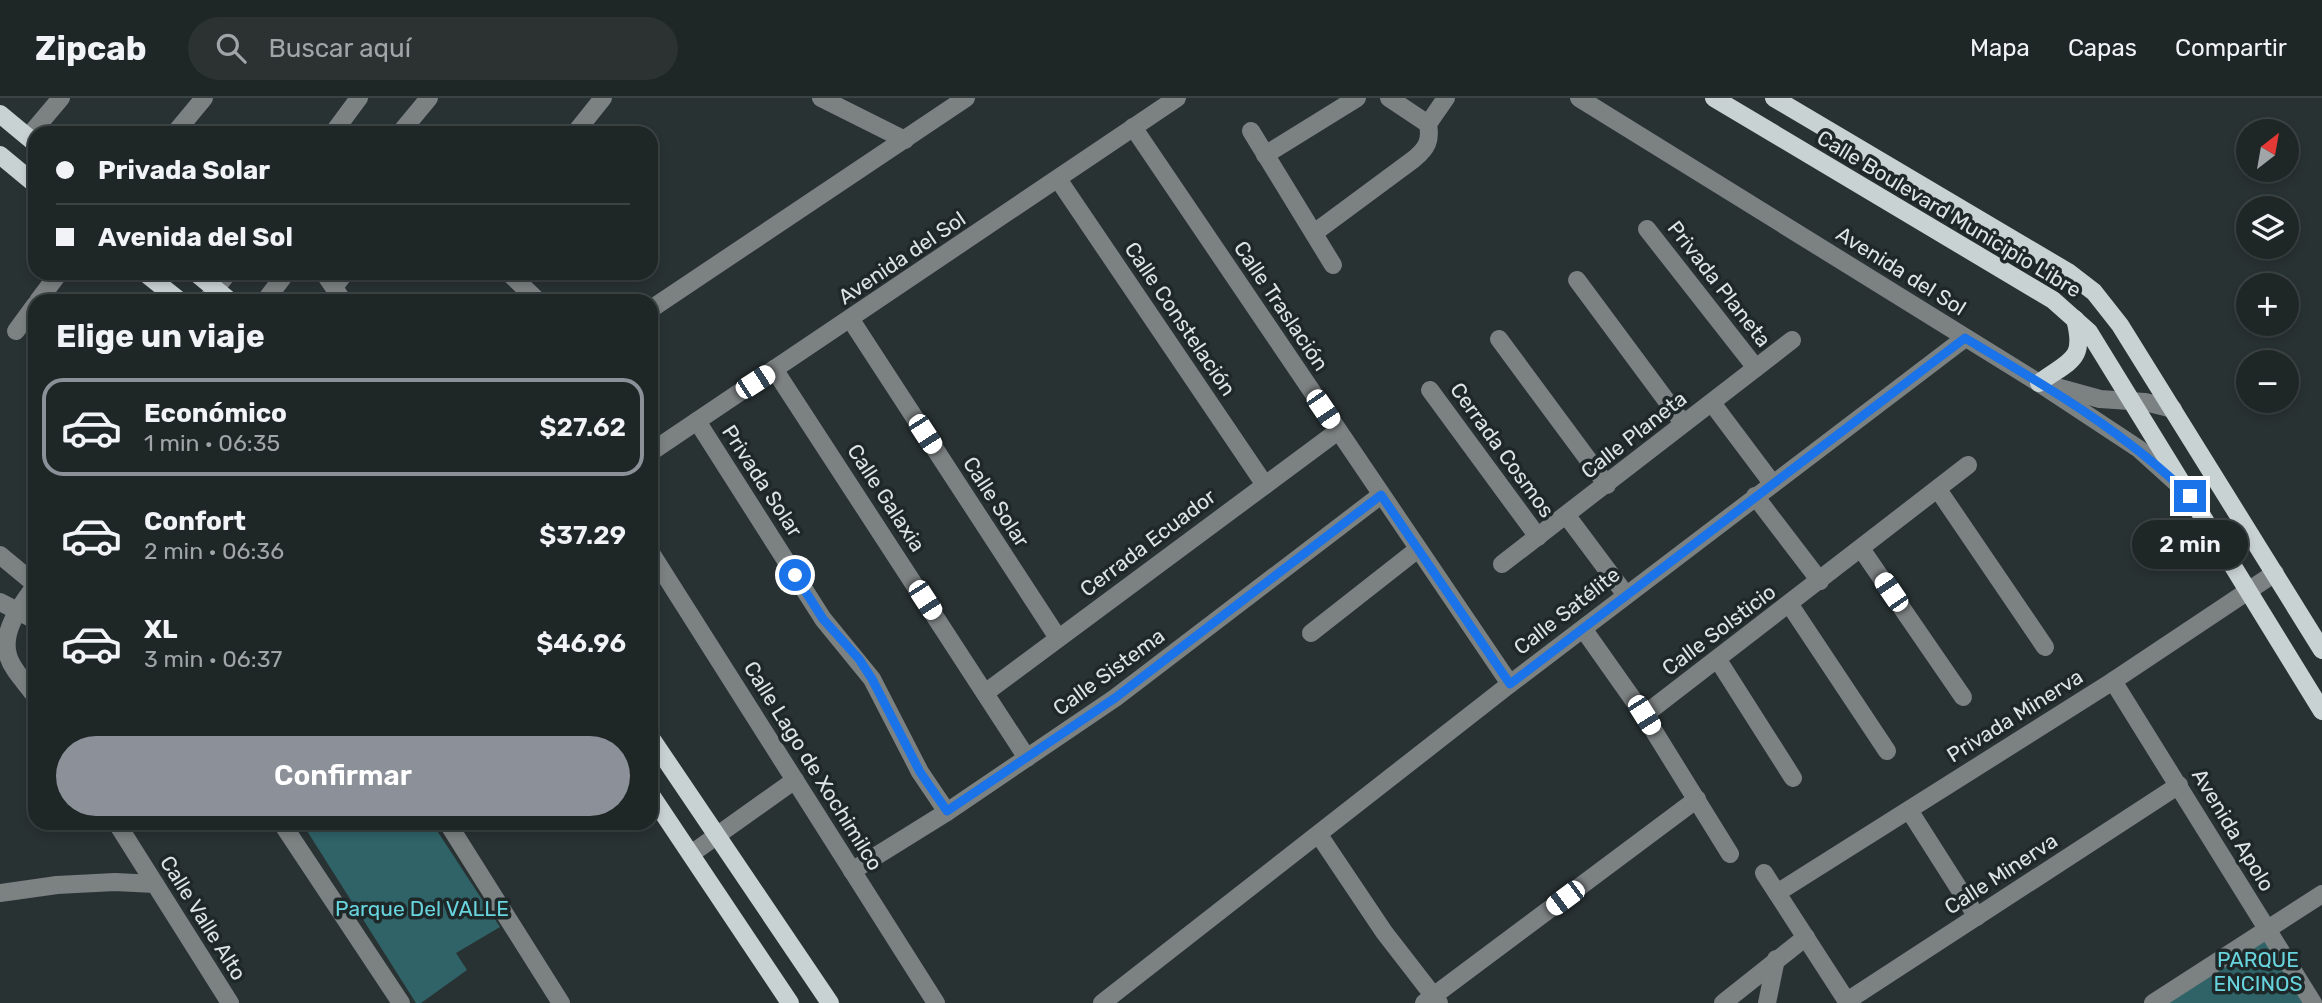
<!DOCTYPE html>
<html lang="es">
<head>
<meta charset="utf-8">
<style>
	:root { --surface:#1f2626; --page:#2c3232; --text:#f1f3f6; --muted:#a1a5a7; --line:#3c4343; --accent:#8c9099 }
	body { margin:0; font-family:Rubik,sans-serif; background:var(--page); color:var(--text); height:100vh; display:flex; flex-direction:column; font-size:26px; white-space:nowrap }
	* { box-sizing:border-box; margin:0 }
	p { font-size:23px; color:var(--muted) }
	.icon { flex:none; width:38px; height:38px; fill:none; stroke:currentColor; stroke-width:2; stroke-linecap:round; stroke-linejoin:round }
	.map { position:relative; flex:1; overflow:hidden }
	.sheet { position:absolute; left:28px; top:196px; width:630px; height:536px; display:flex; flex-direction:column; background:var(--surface); border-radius:21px; box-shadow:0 4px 10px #0003,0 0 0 2px var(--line) }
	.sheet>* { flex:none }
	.top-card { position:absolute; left:28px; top:28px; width:630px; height:154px; border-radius:21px; box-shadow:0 4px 10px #0003,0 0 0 2px var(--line); display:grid; align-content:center; height:154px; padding:0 28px; background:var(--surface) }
	.needle { width:46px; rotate:31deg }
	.tools { position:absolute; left:2236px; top:21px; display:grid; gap:14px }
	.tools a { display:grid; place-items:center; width:63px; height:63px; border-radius:50%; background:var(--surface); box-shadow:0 4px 10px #0003,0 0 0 2px var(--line); font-size:35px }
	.end { position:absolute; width:32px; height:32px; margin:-16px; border:9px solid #1a73e8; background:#fff; box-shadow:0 0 0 4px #fff }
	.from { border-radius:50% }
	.bubble { position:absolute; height:49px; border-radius:24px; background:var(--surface); box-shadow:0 4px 10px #0003,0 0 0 2px var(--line); font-size:23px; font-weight:600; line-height:49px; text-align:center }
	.car { position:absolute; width:21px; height:42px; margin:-21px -10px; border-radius:9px; box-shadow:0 0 5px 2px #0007; background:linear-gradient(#fff 24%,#345 0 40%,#fff 0 76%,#345 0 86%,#fff 0) }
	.top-card b { display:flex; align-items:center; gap:24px; height:66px; font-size:26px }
	.top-card b+b { border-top:2px solid var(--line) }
	.top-card i { width:18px; height:18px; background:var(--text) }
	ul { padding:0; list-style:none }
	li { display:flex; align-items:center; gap:21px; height:98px; margin:0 14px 10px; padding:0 14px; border:4px solid transparent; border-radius:21px }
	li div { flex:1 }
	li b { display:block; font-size:26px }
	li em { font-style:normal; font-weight:600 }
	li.selected { border-color:var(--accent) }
	li>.icon { width:63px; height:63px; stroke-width:1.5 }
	h2 { padding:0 28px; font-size:32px; line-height:84px }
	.button { display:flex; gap:14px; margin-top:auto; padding:14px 28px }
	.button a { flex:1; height:80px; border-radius:42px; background:var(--accent); color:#fff; font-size:28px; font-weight:600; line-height:80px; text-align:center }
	header { display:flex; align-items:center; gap:42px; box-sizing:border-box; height:98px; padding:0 35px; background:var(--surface); border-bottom:2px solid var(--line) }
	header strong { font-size:33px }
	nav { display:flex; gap:38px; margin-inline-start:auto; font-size:24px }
	.search { width:490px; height:63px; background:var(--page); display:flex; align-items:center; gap:18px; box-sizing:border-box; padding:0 24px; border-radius:38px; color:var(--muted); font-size:26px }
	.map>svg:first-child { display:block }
</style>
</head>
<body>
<header>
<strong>Zipcab</strong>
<div class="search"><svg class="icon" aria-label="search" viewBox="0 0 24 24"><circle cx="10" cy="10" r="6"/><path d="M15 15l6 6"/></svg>Buscar aquí</div>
<nav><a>Mapa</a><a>Capas</a><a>Compartir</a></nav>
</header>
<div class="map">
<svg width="2322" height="905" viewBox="0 0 2322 905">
	<rect width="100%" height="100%" fill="#293233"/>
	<g fill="#2f6368">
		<polygon points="302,725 432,725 500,829 456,855 467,872 421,905 416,905"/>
		<polygon points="2267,831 2313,905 2159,905"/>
	</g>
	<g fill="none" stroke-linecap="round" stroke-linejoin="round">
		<g stroke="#7c8181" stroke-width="18">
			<polyline points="821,0 905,42"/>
			<polyline points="1579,0 2039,285 2139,351 2180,388"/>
			<polyline points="1428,26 1446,0"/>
			<polyline points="1133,29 1510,586"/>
			<polyline points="1251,33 1333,167"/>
			<polyline points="175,35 204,0"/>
			<polyline points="333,35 359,0"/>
			<polyline points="400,35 429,0"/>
			<polyline points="575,35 603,0"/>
			<polyline points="28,39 61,0"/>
			<polyline points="1265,57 1357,0"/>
			<polyline points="1058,81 1265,387"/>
			<polyline points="1647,131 1756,270"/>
			<path d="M 1314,135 L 1414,61 C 1427,50 1431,43 1428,26 L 1389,0"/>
			<polyline points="324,175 343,203"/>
			<polyline points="509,175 538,203"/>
			<polyline points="1577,182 1683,325"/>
			<polyline points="334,189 345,175"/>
			<polyline points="38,203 59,175"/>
			<polyline points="206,203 228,175"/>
			<polyline points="265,203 286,175"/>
			<polyline points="651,211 966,0"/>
			<polyline points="851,222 1058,540"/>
			<polyline points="16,233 35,207"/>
			<polyline points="1499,241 1607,387"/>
			<polyline points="774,271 1027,660"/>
			<polyline points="2053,288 2100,301 2145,304 2173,311"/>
			<polyline points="1430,292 1538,439"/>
			<polyline points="1712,305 1772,385"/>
			<polyline points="697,323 823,521 872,581 920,674 947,714"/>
			<polyline points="651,354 1177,0"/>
			<polyline points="1939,393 2045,549"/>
			<polyline points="1755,398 1820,483"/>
			<polyline points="1567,418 1626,497"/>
			<polyline points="1862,452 1963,599"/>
			<polyline points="651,455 936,905"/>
			<polyline points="0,457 35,486"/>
			<polyline points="1502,466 1792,242"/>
			<path d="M 35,488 C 22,506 1,532 8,557 C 11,571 27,586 35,598"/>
			<polyline points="0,504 35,522"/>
			<polyline points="1790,507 1887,653"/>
			<polyline points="1584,532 1644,617 1730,756"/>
			<polyline points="1311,535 1418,451"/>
			<polyline points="1718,562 1793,680"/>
			<polyline points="2113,583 2313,905"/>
			<polyline points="985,595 1338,333"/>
			<polyline points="1644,617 1968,367"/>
			<polyline points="1909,712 1977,819"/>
			<polyline points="116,724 230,905"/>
			<polyline points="281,724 401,905"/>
			<polyline points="447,724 561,905"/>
			<polyline points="1319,737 1384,834 1439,905"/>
			<polyline points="691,756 795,682"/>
			<polyline points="852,773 947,714 1115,600 1381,397"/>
			<polyline points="1764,775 1848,905"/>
			<polyline points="0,795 57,787 115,784 155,786"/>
			<polyline points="1777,795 2113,583 2275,475"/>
			<polyline points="1847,903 2179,687"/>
			<polyline points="1102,905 1510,586 1965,240"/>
			<polyline points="1424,905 1697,701"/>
			<polyline points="1723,905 1806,839"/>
			<polyline points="1767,905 1776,861"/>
			<polyline points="2153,905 2322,796"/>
		</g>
		<g stroke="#c9d2d3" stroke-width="18">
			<polyline points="1714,0 2053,202 2089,234 2322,613"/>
			<polyline points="1774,0 2068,174 2094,194 2120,227 2322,552"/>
			<polyline points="0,16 35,45"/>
			<polyline points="0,57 35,86"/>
			<polyline points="145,175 180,203"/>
			<polyline points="196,175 230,203"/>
			<path d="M 2039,285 C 2070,262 2086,263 2075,221"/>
			<polyline points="651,640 830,905"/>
			<polyline points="651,697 790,905"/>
		</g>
	</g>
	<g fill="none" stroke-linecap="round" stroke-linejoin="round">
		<path stroke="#1a73e8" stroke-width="9" d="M 795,477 L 823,521 L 859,561 L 872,581 L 920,674 L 947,713 L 1115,600 L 1381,397 L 1510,586 L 1965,240 C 2044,287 2124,333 2190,398"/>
	</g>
	<g text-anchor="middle" stroke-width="7" stroke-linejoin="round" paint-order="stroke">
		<g font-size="21" fill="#dee4e4" stroke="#1f2829">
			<text transform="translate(1949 116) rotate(31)" y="7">Calle Boulevard Municipio Libre</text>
			<text transform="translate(902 160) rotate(-34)" y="7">Avenida del Sol</text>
			<text transform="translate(1901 173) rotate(32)" y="7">Avenida del Sol</text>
			<text transform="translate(1719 186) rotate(52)" y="7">Privada Planeta</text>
			<text transform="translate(1281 208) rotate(56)" y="7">Calle Traslación</text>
			<text transform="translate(1180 221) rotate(56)" y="7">Calle Constelación</text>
			<text transform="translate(1634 337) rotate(-38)" y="7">Calle Planeta</text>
			<text transform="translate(1502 352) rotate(54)" y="7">Cerrada Cosmos</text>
			<text transform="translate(762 383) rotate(57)" y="7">Privada Solar</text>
			<text transform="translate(886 400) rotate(57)" y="7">Calle Galaxia</text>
			<text transform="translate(996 404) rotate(57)" y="7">Calle Solar</text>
			<text transform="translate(1148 445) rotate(-37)" y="7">Cerrada Ecuador</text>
			<text transform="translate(1567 513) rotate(-38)" y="7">Calle Satélite</text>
			<text transform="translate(1719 532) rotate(-37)" y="7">Calle Solsticio</text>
			<text transform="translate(1109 574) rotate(-36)" y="7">Calle Sistema</text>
			<text transform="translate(2015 618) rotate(-32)" y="7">Privada Minerva</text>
			<text transform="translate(813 668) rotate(58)" y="7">Calle Lago de Xochimilco</text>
			<text transform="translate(2233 732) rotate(59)" y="7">Avenida Apolo</text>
			<text transform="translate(2001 776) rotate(-33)" y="7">Calle Minerva</text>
			<text transform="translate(203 820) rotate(58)" y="7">Calle Valle Alto</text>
		</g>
		<g font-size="21" fill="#68d4de" stroke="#1f2829">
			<text x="422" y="818">Parque Del VALLE</text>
			<text x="2258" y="869">PARQUE<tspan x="2258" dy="24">ENCINOS</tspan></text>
		</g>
	</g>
</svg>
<div class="tools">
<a><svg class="needle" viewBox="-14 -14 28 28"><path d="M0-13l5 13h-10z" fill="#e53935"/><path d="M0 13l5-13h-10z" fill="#a1a5a7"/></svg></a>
<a><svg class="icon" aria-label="layers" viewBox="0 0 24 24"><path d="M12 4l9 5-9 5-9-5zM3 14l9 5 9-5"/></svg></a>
<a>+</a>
<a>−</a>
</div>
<i class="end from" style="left:795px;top:477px"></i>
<i class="end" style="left:2190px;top:398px"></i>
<div class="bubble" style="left:2132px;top:422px;width:116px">2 min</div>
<i class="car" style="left:755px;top:284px;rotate:57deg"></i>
<i class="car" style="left:1323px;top:311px;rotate:146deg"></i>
<i class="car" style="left:925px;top:336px;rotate:147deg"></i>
<i class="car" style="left:1891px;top:494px;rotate:326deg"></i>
<i class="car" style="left:925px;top:502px;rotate:147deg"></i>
<i class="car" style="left:1644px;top:617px;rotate:148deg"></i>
<i class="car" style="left:1565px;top:800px;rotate:233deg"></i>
<div class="top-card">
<b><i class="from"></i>Privada Solar</b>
<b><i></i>Avenida del Sol</b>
</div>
<section class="sheet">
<h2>Elige un viaje</h2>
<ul>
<li class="selected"><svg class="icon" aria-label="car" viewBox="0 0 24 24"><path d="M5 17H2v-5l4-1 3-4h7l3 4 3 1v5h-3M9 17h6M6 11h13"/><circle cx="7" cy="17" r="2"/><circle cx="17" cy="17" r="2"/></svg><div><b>Económico</b><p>1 min · 06:35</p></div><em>$27.62</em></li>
<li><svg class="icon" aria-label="car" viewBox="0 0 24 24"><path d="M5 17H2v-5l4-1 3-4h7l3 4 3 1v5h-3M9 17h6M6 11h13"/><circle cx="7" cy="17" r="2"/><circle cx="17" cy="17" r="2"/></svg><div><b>Confort</b><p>2 min · 06:36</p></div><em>$37.29</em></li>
<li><svg class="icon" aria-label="car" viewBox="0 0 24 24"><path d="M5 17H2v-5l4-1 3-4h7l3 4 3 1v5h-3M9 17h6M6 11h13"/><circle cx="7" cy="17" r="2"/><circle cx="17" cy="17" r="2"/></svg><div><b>XL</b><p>3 min · 06:37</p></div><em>$46.96</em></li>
</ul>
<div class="button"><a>Confirmar</a></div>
</section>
</div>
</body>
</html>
